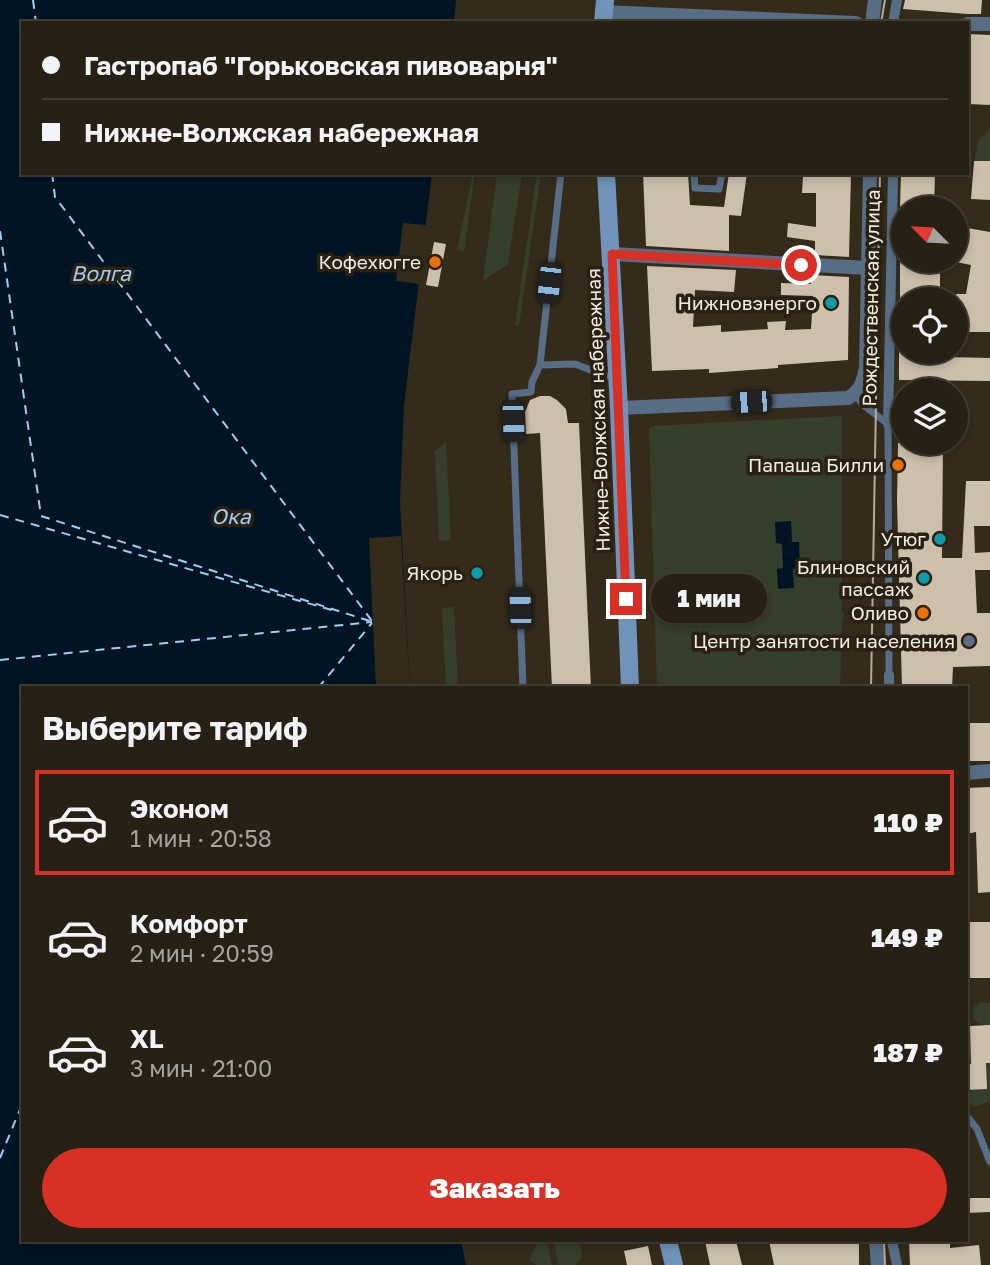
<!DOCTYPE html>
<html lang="ru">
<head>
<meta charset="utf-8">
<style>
	:root { --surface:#272014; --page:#2f281d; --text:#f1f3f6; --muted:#a4a3a0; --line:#433e34; --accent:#d93025 }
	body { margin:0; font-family:"Golos Text",sans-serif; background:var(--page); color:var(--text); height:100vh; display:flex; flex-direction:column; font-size:26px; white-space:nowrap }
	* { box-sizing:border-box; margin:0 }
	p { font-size:23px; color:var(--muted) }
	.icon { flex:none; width:38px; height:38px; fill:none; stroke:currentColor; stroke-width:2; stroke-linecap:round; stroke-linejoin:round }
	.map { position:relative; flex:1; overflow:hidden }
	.side { position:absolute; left:21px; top:686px; width:947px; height:556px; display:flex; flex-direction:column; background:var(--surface); border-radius:0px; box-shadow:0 4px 10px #0003,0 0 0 2px var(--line) }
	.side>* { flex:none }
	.banner { position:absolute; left:21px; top:21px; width:948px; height:154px; border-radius:0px; box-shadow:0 4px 10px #0003,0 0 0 2px var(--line); display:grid; align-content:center; height:154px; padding:0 21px; background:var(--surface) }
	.needle { width:46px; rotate:294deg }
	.buttons { position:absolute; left:891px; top:196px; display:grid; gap:14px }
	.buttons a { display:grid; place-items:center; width:77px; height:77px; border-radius:50%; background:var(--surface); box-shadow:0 4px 10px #0003,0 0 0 2px var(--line); font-size:35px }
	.end { position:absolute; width:32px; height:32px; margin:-16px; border:9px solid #d93025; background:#fff; box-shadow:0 0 0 4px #fff }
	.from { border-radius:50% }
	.bubble { position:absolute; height:49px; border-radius:24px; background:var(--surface); box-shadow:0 4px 10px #0003,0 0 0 2px var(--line); font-size:23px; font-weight:800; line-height:49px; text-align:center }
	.car { position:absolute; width:21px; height:42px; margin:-21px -10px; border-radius:9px; box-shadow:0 0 5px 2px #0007; background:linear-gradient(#222 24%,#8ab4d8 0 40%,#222 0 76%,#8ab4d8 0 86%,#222 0) }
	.banner b { display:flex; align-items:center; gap:24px; height:66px; font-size:26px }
	.banner b+b { border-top:2px solid var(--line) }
	.banner i { width:18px; height:18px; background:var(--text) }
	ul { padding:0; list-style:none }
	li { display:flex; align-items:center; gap:21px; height:105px; margin:0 14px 10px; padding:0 7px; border:4px solid transparent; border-radius:0px }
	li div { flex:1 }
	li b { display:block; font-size:26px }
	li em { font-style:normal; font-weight:800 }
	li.on { border-color:var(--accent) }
	li>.icon { width:63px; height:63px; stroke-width:1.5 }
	h2 { padding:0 21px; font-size:32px; line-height:84px }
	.button { display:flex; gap:14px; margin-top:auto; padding:14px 21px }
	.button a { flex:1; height:80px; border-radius:42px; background:var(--accent); color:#fff; font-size:28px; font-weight:800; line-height:80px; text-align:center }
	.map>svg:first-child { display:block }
</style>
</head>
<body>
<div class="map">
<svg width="990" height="1265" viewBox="0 0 990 1265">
	<rect width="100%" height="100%" fill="#342b1b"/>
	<g fill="#353f2a">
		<polygon points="990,129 990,168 979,173 974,166 978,141"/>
		<polygon points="473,173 475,173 464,251 457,250"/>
		<polygon points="497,173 522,173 508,264 483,281"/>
		<polygon points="537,173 541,173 519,326 515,325"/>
		<polygon points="842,416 842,611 844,613 842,623 840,688 657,688 649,428 652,426"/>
		<polygon points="446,442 451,540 439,541 435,451"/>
		<polygon points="454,607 458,688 446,688 442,608"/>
		<polygon points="981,1002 990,1003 990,1030 973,1019 974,1007"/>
		<polygon points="990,1055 990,1099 986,1103 973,1107 966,1102 966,1091 973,1091 980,1078 972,1060"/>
		<polygon points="539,1241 547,1241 552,1265 537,1265 530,1261 530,1257"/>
		<polygon points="554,1241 579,1241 582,1257 576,1265 558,1265"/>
	</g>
	<g fill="#001424">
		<polygon points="0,0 456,0 454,23 23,23 23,173 432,173 404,405 400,502 410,688 23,688 23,1241 461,1241 466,1265 0,1265"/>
		<polygon points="791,521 792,542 799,542 800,568 793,569 794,588 778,589 777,569 783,568 782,544 776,543 775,522"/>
	</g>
	<g fill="#342b1b">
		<polygon points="403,223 426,225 420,284 396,281"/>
		<polygon points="401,536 410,688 376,688 369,538"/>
	</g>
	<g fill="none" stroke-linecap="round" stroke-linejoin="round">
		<g stroke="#9dcef3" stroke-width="2" stroke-dasharray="9 7" stroke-linecap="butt">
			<polyline points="33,0 36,23"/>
			<polyline points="52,173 55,197 372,621"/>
			<polyline points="0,231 41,516 373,622"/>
			<polyline points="0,515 335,611"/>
			<polyline points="0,660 372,622"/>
			<polyline points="318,688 372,623"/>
			<polyline points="0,1158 23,1102"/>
		</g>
	</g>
	<g fill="#ccbfac">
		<polygon points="905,0 982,0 981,14 968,14 903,9"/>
		<polygon points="968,34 990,35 990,105 968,104"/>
		<polygon points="974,161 990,161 990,200 971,199"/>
		<polygon points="643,173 688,173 690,205 724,207 729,173 747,173 741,216 729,215 729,251 646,246"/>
		<polygon points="817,173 851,173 849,257 815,255 815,241 787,237 788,223 816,227 816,193 802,193 803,176 817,176"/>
		<polygon points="901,173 935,173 934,208 900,208"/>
		<polygon points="956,226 990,232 990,332 956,332 956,294 966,294 971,265 956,262"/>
		<polygon points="434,242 446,244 438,287 426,285"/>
		<rect x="900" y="261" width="40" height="38"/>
		<polygon points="647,266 736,270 734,292 695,290 693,327 721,325 721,332 768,329 767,322 786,321 785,330 811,329 813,296 781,295 781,283 811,284 811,275 849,277 848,360 778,365 778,368 709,373 709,369 652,371"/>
		<polygon points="899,352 948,352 948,357 990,358 990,381 899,380"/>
		<polygon points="540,396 550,396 557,400 566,409 568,423 579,423 591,688 552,688 540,433 526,434 525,412 530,400"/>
		<polygon points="898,443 943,443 942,558 962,558 966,481 990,481 990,526 974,526 975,553 990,552 990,570 975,570 977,613 990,613 990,666 953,667 952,688 902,688 897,501"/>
		<rect x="966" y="723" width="24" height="38"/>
		<polygon points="990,787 990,892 978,893 976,832 966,834 966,788"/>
		<rect x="966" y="922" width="24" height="56"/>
		<polygon points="990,1025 990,1063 986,1063 987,1089 966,1090 966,1064 971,1064 970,1026"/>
		<polygon points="966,1198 990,1198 990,1212 966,1213"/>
		<polygon points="705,1241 736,1241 742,1265 710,1265"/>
		<polygon points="769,1241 859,1241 859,1265 774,1265"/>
		<polygon points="909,1241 950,1241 950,1248 979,1245 981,1265 910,1265"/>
		<polygon points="648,1246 652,1265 627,1265 624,1251"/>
	</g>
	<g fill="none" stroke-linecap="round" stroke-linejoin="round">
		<g stroke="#586e86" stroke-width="7">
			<polyline points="694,173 695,188 719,189 722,173"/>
			<polyline points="540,365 561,173"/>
			<polyline points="855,393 862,404 888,424 889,675"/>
			<polyline points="523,688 512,394 531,392 532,382 540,365 575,364 617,380"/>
			<polyline points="966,1115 977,1129 990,1162"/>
		</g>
		<g stroke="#586e86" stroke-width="10">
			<polyline points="893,23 897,0"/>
			<polyline points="888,424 893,173"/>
			<polyline points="889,675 889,688"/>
			<polyline points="892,1241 897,1265"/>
		</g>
		<g stroke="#586e86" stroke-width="14">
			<polyline points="603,12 856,23"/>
			<polyline points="872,23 875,0"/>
			<polyline points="968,24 990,24"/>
			<polyline points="612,254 868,268"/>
			<path d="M 619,408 L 848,398 C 861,391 863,381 866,368 L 870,173"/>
			<polyline points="966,773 990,771"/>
			<polyline points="876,1241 878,1265"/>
		</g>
		<g stroke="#6f93b9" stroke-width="18">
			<polyline points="603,23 605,0"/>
			<polyline points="606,173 619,408 630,688"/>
			<polyline points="668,1241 674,1265"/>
		</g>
		<g stroke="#b2ab9f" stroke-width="2">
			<polyline points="881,23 885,0"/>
			<polyline points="871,688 880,173"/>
			<polyline points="884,1241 885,1265"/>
		</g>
	</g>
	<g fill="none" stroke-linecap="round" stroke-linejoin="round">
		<polyline stroke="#d93025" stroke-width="9" points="626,599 612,254 801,265"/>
	</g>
	<g fill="#e8710a" stroke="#2a2112" stroke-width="2.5">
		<circle cx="435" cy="262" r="7"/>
		<circle cx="898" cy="465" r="7"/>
		<circle cx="923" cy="613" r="7"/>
	</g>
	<g fill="#0f9aa8" stroke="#2a2112" stroke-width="2.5">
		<circle cx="831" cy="303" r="7"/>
		<circle cx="940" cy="539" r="7"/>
		<circle cx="477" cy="573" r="7"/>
		<circle cx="924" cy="578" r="7"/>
	</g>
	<circle fill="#5c6f8a" stroke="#2a2112" stroke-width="2.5" cx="969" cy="641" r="7"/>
	<g text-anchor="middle" stroke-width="7" stroke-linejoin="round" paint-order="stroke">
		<g font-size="19" fill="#f2ede3" stroke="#2a2112" text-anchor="end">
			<text x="421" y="269">Кофехюгге</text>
			<text x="817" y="310">Нижновэнерго</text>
			<text x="884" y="472">Папаша Билли</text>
			<text x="926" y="546">Утюг</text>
			<text x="910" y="574">Блиновский<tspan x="910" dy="22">пассаж</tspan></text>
			<text x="463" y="580">Якорь</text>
			<text x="909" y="620">Оливо</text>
			<text x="955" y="648">Центр занятости населения</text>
		</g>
		<g font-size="19" fill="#f2ede3" stroke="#2a2112">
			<text transform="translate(871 298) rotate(-89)" y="7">Рождественская улица</text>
			<text transform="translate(598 410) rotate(-92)" y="7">Нижне-Волжская набережная</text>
		</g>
		<g font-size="21" font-style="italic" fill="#9dcef3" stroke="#2a2112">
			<text x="101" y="281">Волга</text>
			<text x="231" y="524">Ока</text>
		</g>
	</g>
</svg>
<div class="buttons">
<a><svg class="needle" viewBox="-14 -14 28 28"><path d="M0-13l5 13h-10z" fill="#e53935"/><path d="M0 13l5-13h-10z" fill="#a4a3a0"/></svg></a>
<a><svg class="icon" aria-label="locate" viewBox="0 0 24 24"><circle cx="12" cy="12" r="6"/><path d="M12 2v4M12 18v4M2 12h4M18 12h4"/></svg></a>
<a><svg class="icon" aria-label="layers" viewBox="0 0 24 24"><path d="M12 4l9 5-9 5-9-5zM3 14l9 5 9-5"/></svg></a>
</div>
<i class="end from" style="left:801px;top:265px"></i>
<i class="end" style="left:626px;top:599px"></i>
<div class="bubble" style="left:651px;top:574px;width:116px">1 мин</div>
<i class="car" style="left:549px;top:283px;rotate:186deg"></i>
<i class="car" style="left:751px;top:402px;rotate:267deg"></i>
<i class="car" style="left:513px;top:421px;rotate:178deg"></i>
<i class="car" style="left:520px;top:608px;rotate:358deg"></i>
<div class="banner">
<b><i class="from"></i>Гастропаб &quot;Горьковская пивоварня&quot;</b>
<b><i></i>Нижне-Волжская набережная</b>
</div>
<section class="side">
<h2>Выберите тариф</h2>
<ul>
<li class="on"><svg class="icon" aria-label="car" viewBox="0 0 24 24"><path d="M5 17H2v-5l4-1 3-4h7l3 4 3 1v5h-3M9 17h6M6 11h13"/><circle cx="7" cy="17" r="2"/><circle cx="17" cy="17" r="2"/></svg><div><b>Эконом</b><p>1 мин · 20:58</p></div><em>110 ₽</em></li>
<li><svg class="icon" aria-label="car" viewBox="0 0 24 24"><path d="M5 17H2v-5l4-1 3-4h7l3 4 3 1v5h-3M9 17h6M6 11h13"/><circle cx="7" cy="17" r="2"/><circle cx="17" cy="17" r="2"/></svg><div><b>Комфорт</b><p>2 мин · 20:59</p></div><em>149 ₽</em></li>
<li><svg class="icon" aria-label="car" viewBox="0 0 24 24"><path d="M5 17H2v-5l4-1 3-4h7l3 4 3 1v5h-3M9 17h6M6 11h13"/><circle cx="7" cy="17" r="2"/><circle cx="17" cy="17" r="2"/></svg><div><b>XL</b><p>3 мин · 21:00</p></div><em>187 ₽</em></li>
</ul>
<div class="button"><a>Заказать</a></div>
</section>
</div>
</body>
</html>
